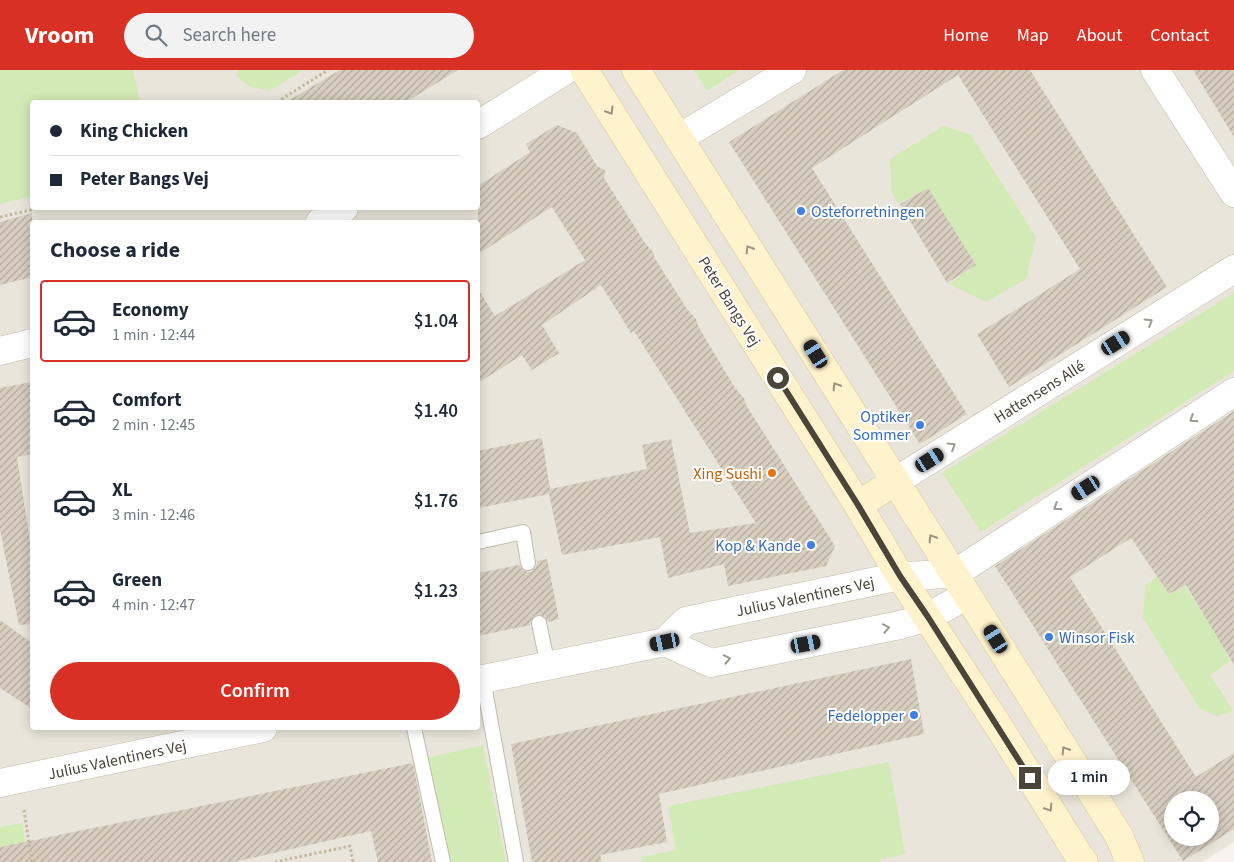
<!DOCTYPE html>
<html lang="en">
<head>
<meta charset="utf-8">
<style>
	:root { --surface:#fff; --page:#f2f2f3; --text:#1f2937; --muted:#747a83; --line:#e0e1e3; --accent:#d93025 }
	body { margin:0; font-family:"Source Sans 3",sans-serif; background:var(--page); color:var(--text); height:100vh; display:flex; flex-direction:column; font-size:19px; white-space:nowrap }
	* { box-sizing:border-box; margin:0 }
	p { font-size:16px; color:var(--muted) }
	.icon { flex:none; width:28px; height:28px; fill:none; stroke:currentColor; stroke-width:2; stroke-linecap:round; stroke-linejoin:round }
	.map { position:relative; flex:1; overflow:hidden }
	.side { position:absolute; left:30px; top:150px; width:450px; height:510px; display:flex; flex-direction:column; background:var(--surface); border-radius:5px; box-shadow:0 2px 12px #0003 }
	.side>* { flex:none }
	.top-card { position:absolute; left:30px; top:30px; width:450px; height:110px; border-radius:5px; box-shadow:0 2px 12px #0003; display:grid; align-content:center; height:110px; padding:0 20px; background:var(--surface) }
	.controls { position:absolute; left:1164px; top:721px; display:grid; gap:10px }
	.controls a { display:grid; place-items:center; width:55px; height:55px; border-radius:50%; background:var(--surface); box-shadow:0 2px 12px #0003; font-size:25px }
	.end { position:absolute; width:22px; height:22px; margin:-11px; border:6px solid #4b4439; background:#fff; box-shadow:0 0 0 2px #fff }
	.from { border-radius:50% }
	.bubble { position:absolute; height:35px; border-radius:18px; background:var(--surface); box-shadow:0 2px 12px #0003; font-size:16px; font-weight:600; line-height:35px; text-align:center }
	.car { position:absolute; width:15px; height:30px; margin:-15px -8px; border-radius:6px; box-shadow:0 0 4px 1px #0007; background:linear-gradient(#222 24%,#8ab4d8 0 40%,#222 0 76%,#8ab4d8 0 86%,#222 0) }
	.top-card b { display:flex; align-items:center; gap:18px; height:48px; font-size:19px }
	.top-card b+b { border-top:1px solid var(--line) }
	.top-card i { width:12px; height:12px; background:var(--text) }
	ul { padding:0; list-style:none }
	li { display:flex; align-items:center; gap:15px; height:82px; margin:0 10px 8px; padding:0 10px; border:2px solid transparent; border-radius:5px }
	li div { flex:1 }
	li b { display:block; font-size:19px }
	li em { font-style:normal; font-weight:600 }
	li.current { border-color:var(--accent) }
	li>.icon { width:45px; height:45px; stroke-width:1.5 }
	h2 { padding:0 20px; font-size:22px; line-height:60px }
	.primary-button { display:flex; gap:10px; margin-top:auto; padding:10px 20px }
	.primary-button a { flex:1; height:58px; border-radius:30px; background:var(--accent); color:#fff; font-size:20px; font-weight:600; line-height:58px; text-align:center }
	header { display:flex; align-items:center; gap:30px; box-sizing:border-box; height:70px; padding:0 25px; background:var(--accent); color:#fff }
	header strong { font-size:24px }
	nav { display:flex; gap:28px; margin-inline-start:auto; font-size:18px }
	.search { width:350px; height:45px; background:var(--page); display:flex; align-items:center; gap:12px; box-sizing:border-box; padding:0 18px; border-radius:28px; color:var(--muted); font-size:19px }
	.map>svg:first-child { display:block }
</style>
</head>
<body>
<header>
<strong>Vroom</strong>
<div class="search"><svg class="icon" aria-label="search" viewBox="0 0 24 24"><circle cx="10" cy="10" r="6"/><path d="M15 15l6 6"/></svg>Search here</div>
<nav><a>Home</a><a>Map</a><a>About</a><a>Contact</a></nav>
</header>
<div class="map">
<svg width="1234" height="792" viewBox="0 0 1234 792">
	<defs>
		<pattern id="building-hatch" width="6" height="6" patternUnits="userSpaceOnUse" patternTransform="scale(1.25)"><rect width="6" height="6" fill="#d8cfc1"/><path d="M-1 1l2-2M0 6l6-6M5 7l2-2" fill="none" stroke="#b1aa9e"/></pattern>
	</defs>
	<rect width="100%" height="100%" fill="#f6f3ec"/>
	<path fill="#eae5da" fill-rule="evenodd" d="M 0,0 L 1234,0 L 1234,772 L 1202,792 L 0,792 ZM 32,32 L 478,32 L 478,138 L 32,138 ZM 32,152 L 478,152 L 478,658 L 32,658 ZM 1172,730 L 1210,730 L 1210,768 L 1172,768 Z"/>
	<g fill="#d2eab5">
		<polygon points="0,0 133,0 140,32 32,32 32,126 0,134"/>
		<polygon points="238,0 303,0 269,21 251,17 237,7"/>
		<polygon points="694,0 739,0 707,21"/>
		<polygon points="943,56 971,65 1036,167 1026,209 986,232 949,214 976,195 928,118 898,134 892,122 890,89"/>
		<polygon points="1234,223 1234,301 981,462 942,403"/>
		<polygon points="1157,507 1169,525 1185,516 1204,545 1230,528 1234,570 1223,578 1230,591 1210,605 1233,641 1216,646 1199,638 1143,548 1145,515"/>
		<polygon points="483,675 506,792 449,792 427,688"/>
		<polygon points="889,692 905,784 881,789 881,792 642,792 641,787 676,780 668,736"/>
		<polygon points="22,753 29,792 0,792 0,757"/>
	</g>
	<g fill="url(#building-hatch)" fill-rule="evenodd">
		<polygon points="340,0 458,0 406,32 286,32"/>
		<polygon points="843,0 1030,0 1167,217 1009,317 977,264 1080,199 958,5 812,98 967,344 920,374 729,72"/>
		<polygon points="1193,0 1234,0 1234,67"/>
		<polygon points="557,55 577,63 597,96 605,100 604,108 645,173 654,183 654,187 687,239 696,249 698,256 735,318 744,328 746,335 835,476 826,496 728,516 724,494 668,508 660,467 562,485 549,424 478,438 478,381 542,368 550,419 647,399 642,375 671,369 690,463 756,453 634,261 631,263 601,215 542,255 559,283 532,300 522,285 478,313 478,219 495,246 585,190 552,137 478,184 478,116 530,82 526,74"/>
		<polygon points="928,118 976,195 947,213 900,134"/>
		<polygon points="32,143 32,207 0,215 0,152"/>
		<polygon points="32,312 32,384 17,387 32,484 32,554 19,555 0,460 0,318"/>
		<path d="M 1234,341 L 1234,595 L 1186,515 L 1169,524 L 1131,468 L 1070,507 L 1196,707 L 1234,683 L 1234,759 L 1183,791 L 995,496 ZM 1172,730 L 1210,730 L 1210,768 L 1172,768 Z"/>
		<polygon points="547,489 559,549 548,552 545,547 538,544 533,547 530,555 478,566 478,503 519,495 524,501 530,502 536,497 537,491"/>
		<polygon points="0,550 32,573 32,639 0,618"/>
		<polygon points="911,589 924,664 659,724 667,772 600,785 602,792 532,792 511,674"/>
		<polygon points="413,693 432,792 378,792 371,761 234,792 0,792 0,777"/>
	</g>
	<g fill="none" stroke-linecap="round" stroke-linejoin="round">
		<g stroke="#c2bbae" stroke-width="16">
			<g id="lane">
				<polyline points="478,472 523,462 528,493"/>
				<polyline points="539,553 548,596"/>
				<polyline points="483,609 516,792"/>
				<polyline points="414,658 443,792"/>
			</g>
		</g>
		<g stroke="#c2bbae" stroke-width="29">
			<g id="street">
				<polyline points="1155,0 1234,123"/>
				<polyline points="478,55 566,0"/>
				<polyline points="679,68 792,0"/>
				<polyline points="320,152 344,138"/>
				<polyline points="0,281 32,273"/>
				<polyline points="896,411 1234,199"/>
				<polyline points="665,572 711,593 900,555 928,547 967,525"/>
				<polyline points="478,610 665,572 686,551 900,506 954,504 1234,322"/>
				<polyline points="0,713 263,658"/>
			</g>
		</g>
		<g stroke="#d6c79b" stroke-width="29">
			<g id="secondary">
				<polyline points="584,0 858,435 900,506 999,657 1079,786 1084,792"/>
				<polyline points="636,0 1087,715 1119,766 1130,792"/>
				<polyline points="858,435 896,411"/>
			</g>
		</g>
		<g stroke="#c4b79f" stroke-width="3" stroke-dasharray="2.5 2.5" stroke-linecap="butt">
			<polyline points="277,32 328,0"/>
			<polyline points="0,147 39,138"/>
			<polyline points="24,740 32,792"/>
			<polyline points="275,792 350,776 353,792"/>
		</g>
		<use href="#lane" stroke="#fff" stroke-width="14"/>
		<use href="#street" stroke="#fff" stroke-width="28"/>
		<use href="#secondary" stroke="#fff3cd" stroke-width="28"/>
	</g>
	<defs><path id="oneway-chevron" d="M-2-3.5L2.5 0L-2 3.5" fill="none" stroke-width="1.6" stroke-linecap="round" stroke-linejoin="round" transform="scale(1.25)"/></defs>
	<g stroke="#9c937c">
		<use href="#oneway-chevron" transform="translate(610 41) rotate(58)"/>
		<use href="#oneway-chevron" transform="translate(749 179) rotate(-122)"/>
		<use href="#oneway-chevron" transform="translate(836 316) rotate(-122)"/>
		<use href="#oneway-chevron" transform="translate(932 468) rotate(-122)"/>
		<use href="#oneway-chevron" transform="translate(1065 680) rotate(-122)"/>
		<use href="#oneway-chevron" transform="translate(1049 738) rotate(58)"/>
	</g>
	<g stroke="#9c9892">
		<use href="#oneway-chevron" transform="translate(1149 252) rotate(-32)"/>
		<use href="#oneway-chevron" transform="translate(1193 349) rotate(147)"/>
		<use href="#oneway-chevron" transform="translate(952 376) rotate(-32)"/>
		<use href="#oneway-chevron" transform="translate(1057 437) rotate(147)"/>
		<use href="#oneway-chevron" transform="translate(886 558) rotate(-11)"/>
		<use href="#oneway-chevron" transform="translate(727 589) rotate(-11)"/>
	</g>
	<g fill="none" stroke-linecap="round" stroke-linejoin="round">
		<polyline stroke="#4b4439" stroke-width="6" points="778,308 858,435 900,506 928,547 1030,708"/>
	</g>
	<g fill="#3f7fe0" stroke="#fff" stroke-width="2">
		<circle cx="801" cy="141" r="5"/>
		<circle cx="920" cy="355" r="5"/>
		<circle cx="811" cy="475" r="5"/>
		<circle cx="1049" cy="567" r="5"/>
		<circle cx="914" cy="645" r="5"/>
	</g>
	<circle fill="#e8710a" stroke="#fff" stroke-width="2" cx="772" cy="403" r="5"/>
	<g text-anchor="middle" stroke-width="4" stroke-linejoin="round" paint-order="stroke">
		<g font-size="16" fill="#366cbe" stroke="#fff" text-anchor="end">
			<text x="811" y="147" text-anchor="start">Osteforretningen</text>
			<text x="910" y="352">Optiker<tspan x="910" dy="18">Sommer</tspan></text>
			<text x="801" y="481">Kop &amp; Kande</text>
			<text x="1059" y="573" text-anchor="start">Winsor Fisk</text>
			<text x="904" y="651">Fedelopper</text>
		</g>
		<g font-size="16" fill="#4b4439" stroke="#fff">
			<text transform="translate(730 231) rotate(58)" y="6">Peter Bangs Vej</text>
			<text transform="translate(1039 321) rotate(-32)" y="6">Hattensens Allé</text>
			<text transform="translate(805 526) rotate(-12)" y="6">Julius Valentiners Vej</text>
			<text transform="translate(117 689) rotate(-12)" y="6">Julius Valentiners Vej</text>
		</g>
		<g font-size="16" fill="#c56008" stroke="#fff" text-anchor="end">
			<text x="762" y="409">Xing Sushi</text>
		</g>
	</g>
</svg>
<div class="controls">
<a><svg class="icon" aria-label="locate" viewBox="0 0 24 24"><circle cx="12" cy="12" r="6"/><path d="M12 2v4M12 18v4M2 12h4M18 12h4"/></svg></a>
</div>
<i class="end from" style="left:778px;top:308px"></i>
<i class="end" style="left:1030px;top:708px"></i>
<div class="bubble" style="left:1048px;top:690px;width:82px">1 min</div>
<i class="car" style="left:1116px;top:273px;rotate:58deg"></i>
<i class="car" style="left:816px;top:284px;rotate:328deg"></i>
<i class="car" style="left:930px;top:390px;rotate:58deg"></i>
<i class="car" style="left:1086px;top:418px;rotate:237deg"></i>
<i class="car" style="left:996px;top:569px;rotate:328deg"></i>
<i class="car" style="left:665px;top:572px;rotate:258deg"></i>
<i class="car" style="left:806px;top:574px;rotate:79deg"></i>
<div class="top-card">
<b><i class="from"></i>King Chicken</b>
<b><i></i>Peter Bangs Vej</b>
</div>
<section class="side">
<h2>Choose a ride</h2>
<ul>
<li class="current"><svg class="icon" aria-label="car" viewBox="0 0 24 24"><path d="M5 17H2v-5l4-1 3-4h7l3 4 3 1v5h-3M9 17h6M6 11h13"/><circle cx="7" cy="17" r="2"/><circle cx="17" cy="17" r="2"/></svg><div><b>Economy</b><p>1 min · 12:44</p></div><em>$1.04</em></li>
<li><svg class="icon" aria-label="car" viewBox="0 0 24 24"><path d="M5 17H2v-5l4-1 3-4h7l3 4 3 1v5h-3M9 17h6M6 11h13"/><circle cx="7" cy="17" r="2"/><circle cx="17" cy="17" r="2"/></svg><div><b>Comfort</b><p>2 min · 12:45</p></div><em>$1.40</em></li>
<li><svg class="icon" aria-label="car" viewBox="0 0 24 24"><path d="M5 17H2v-5l4-1 3-4h7l3 4 3 1v5h-3M9 17h6M6 11h13"/><circle cx="7" cy="17" r="2"/><circle cx="17" cy="17" r="2"/></svg><div><b>XL</b><p>3 min · 12:46</p></div><em>$1.76</em></li>
<li><svg class="icon" aria-label="car" viewBox="0 0 24 24"><path d="M5 17H2v-5l4-1 3-4h7l3 4 3 1v5h-3M9 17h6M6 11h13"/><circle cx="7" cy="17" r="2"/><circle cx="17" cy="17" r="2"/></svg><div><b>Green</b><p>4 min · 12:47</p></div><em>$1.23</em></li>
</ul>
<div class="primary-button"><a>Confirm</a></div>
</section>
</div>
</body>
</html>
